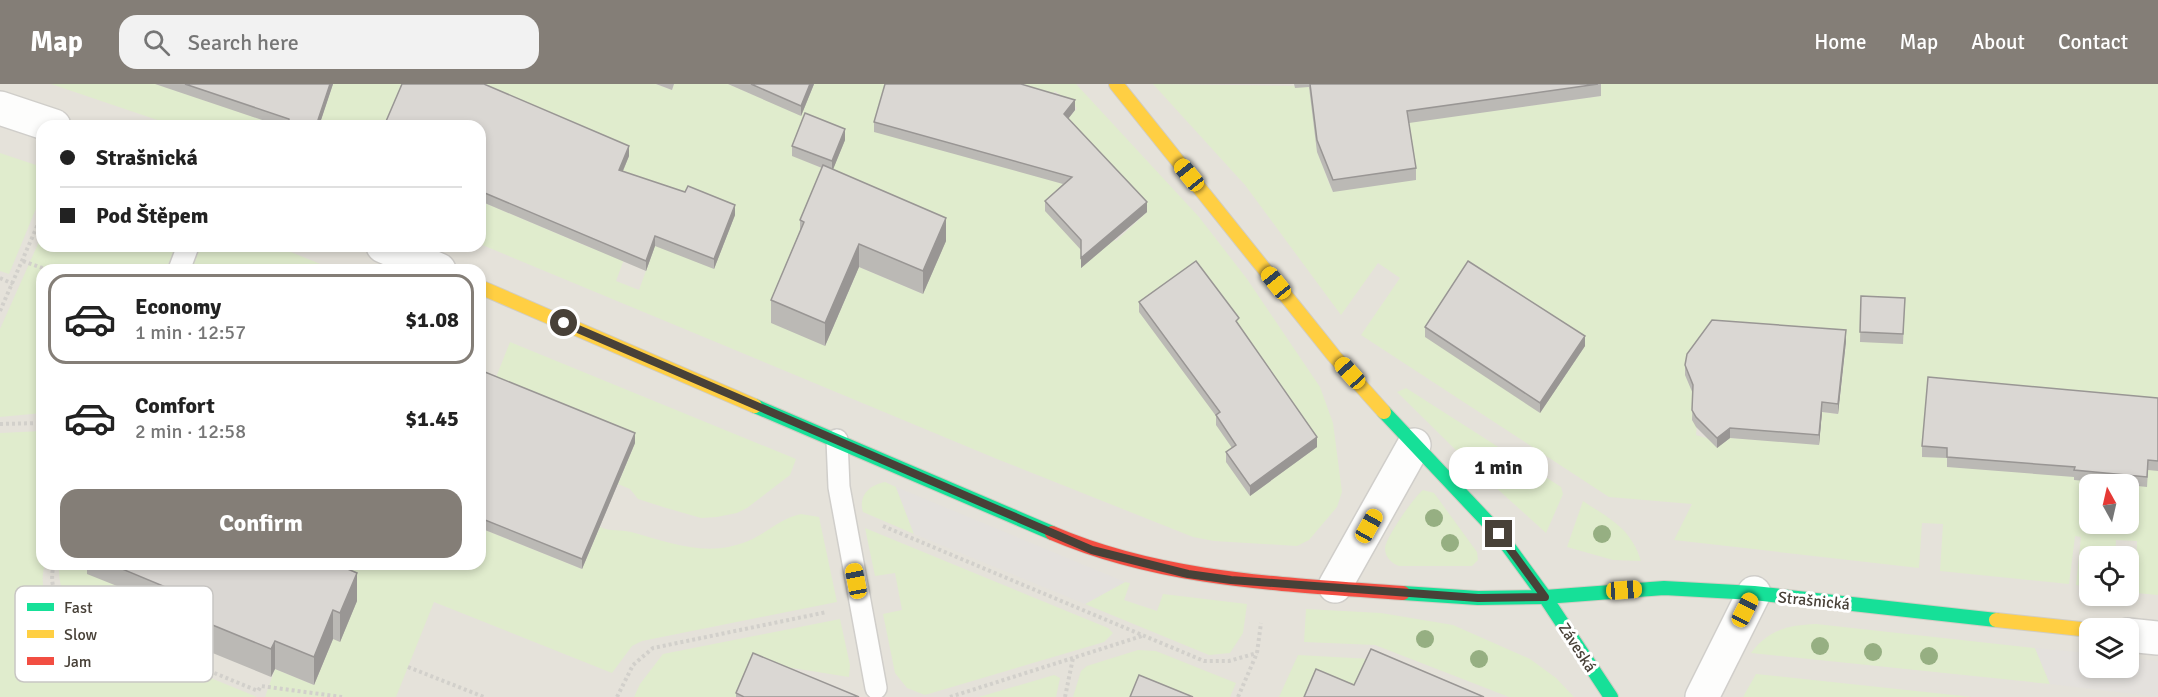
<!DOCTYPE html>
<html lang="en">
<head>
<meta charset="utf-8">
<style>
	:root { --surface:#fff; --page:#f2f2f2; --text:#222; --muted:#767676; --line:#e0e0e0; --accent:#847e77 }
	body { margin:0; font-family:Signika,sans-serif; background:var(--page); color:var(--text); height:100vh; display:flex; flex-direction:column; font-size:22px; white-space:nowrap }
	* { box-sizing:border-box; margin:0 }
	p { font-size:20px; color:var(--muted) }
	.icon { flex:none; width:33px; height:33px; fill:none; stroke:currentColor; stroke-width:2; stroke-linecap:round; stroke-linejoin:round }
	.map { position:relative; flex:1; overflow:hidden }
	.side { position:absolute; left:36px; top:180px; width:450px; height:306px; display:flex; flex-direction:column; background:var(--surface); border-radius:18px; box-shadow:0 3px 9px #0003 }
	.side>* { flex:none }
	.banner { position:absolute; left:36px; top:36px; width:450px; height:132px; border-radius:18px; box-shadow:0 3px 9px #0003; display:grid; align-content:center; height:132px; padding:0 24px; background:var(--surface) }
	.needle { width:39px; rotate:352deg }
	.controls { position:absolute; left:2079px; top:390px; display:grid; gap:12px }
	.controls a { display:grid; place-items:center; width:60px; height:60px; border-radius:12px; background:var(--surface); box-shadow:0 3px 9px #0003; font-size:30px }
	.end { position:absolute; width:27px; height:27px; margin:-14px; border:8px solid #484138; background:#fff; box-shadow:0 0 0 3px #fff }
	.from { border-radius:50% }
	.bubble { position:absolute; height:42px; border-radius:18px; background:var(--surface); box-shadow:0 3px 9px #0003; font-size:20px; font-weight:700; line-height:42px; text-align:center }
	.car { position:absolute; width:18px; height:36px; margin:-18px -9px; border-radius:8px; box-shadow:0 0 4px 2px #0007; background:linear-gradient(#f5c518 24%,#345 0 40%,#f5c518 0 76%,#345 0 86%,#f5c518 0) }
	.banner b { display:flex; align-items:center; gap:21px; height:57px; font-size:22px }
	.banner b+b { border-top:2px solid var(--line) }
	.banner i { width:15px; height:15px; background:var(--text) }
	ul { padding:10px 0 0; list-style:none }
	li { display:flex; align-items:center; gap:18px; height:90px; margin:0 12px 9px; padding:0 12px; border:3px solid transparent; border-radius:18px }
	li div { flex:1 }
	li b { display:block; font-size:22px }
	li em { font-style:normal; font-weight:700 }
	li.current { border-color:var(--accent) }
	li>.icon { width:54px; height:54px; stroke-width:1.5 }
	.button { display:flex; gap:12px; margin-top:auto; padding:12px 24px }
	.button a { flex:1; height:69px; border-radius:18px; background:var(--accent); color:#fff; font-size:24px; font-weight:700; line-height:69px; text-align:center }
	header { display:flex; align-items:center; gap:36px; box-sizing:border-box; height:84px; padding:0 30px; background:var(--accent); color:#fff }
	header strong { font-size:28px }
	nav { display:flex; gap:33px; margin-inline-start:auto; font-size:21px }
	.search { width:420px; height:54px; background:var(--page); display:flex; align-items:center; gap:15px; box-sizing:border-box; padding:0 21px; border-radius:18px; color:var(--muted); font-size:22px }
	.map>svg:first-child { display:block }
</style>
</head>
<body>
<header>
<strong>Map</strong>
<div class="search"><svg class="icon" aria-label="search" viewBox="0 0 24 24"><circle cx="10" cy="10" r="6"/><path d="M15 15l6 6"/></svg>Search here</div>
<nav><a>Home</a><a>Map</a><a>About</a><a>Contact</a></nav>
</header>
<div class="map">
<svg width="2158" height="613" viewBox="0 0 2158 613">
	<rect width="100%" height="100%" fill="#f2f0ec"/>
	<path fill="#e5e2da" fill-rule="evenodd" d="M 0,0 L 2158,0 L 2158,613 L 0,613 ZM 42,42 L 480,42 L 480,162 L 42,162 ZM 42,186 L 480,186 L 480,480 L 42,480 ZM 2090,400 L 2128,400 L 2128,440 L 2090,440 ZM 2090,472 L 2128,472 L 2128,512 L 2090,512 ZM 2090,544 L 2128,544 L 2128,584 L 2090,584 Z"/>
	<g fill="#e0eccd" fill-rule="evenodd">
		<polygon points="51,0 156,0 281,42 175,42"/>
		<polygon points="333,0 407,0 389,42 319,42"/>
		<path d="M 460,0 L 656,0 L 672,6 L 674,0 L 728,0 L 801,31 L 814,0 L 1076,0 L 1199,133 L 1247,195 L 1320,303 L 1333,339 L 1342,408 L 1337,423 L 1309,456 L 1297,462 L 1214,457 L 1193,453 L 997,375 L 480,160 L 480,117 L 591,164 L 629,72 ZM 1055,7 L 1077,24 L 1051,57 L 1029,40 ZM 844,56 L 831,88 L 792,71 ZM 1094,72 L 1147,128 L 1116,157 L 1060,103 ZM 824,105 L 923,210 L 859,183 L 825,262 ZM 629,162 L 652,170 L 639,206 L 616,197 Z"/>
		<path d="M 1153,0 L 1315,2 C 1312,40 1317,73 1333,108 L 1404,18 L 1476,29 L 1601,12 L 1599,0 L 2158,0 L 2158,511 L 2136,509 L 2137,457 L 2116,456 L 2115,472 L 2090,472 L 2089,503 L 2076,501 L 2081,453 L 2075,452 L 2069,500 L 1940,487 L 1943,440 L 1922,439 L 1919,484 L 1674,456 L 1692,420 L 1609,413 L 1361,251 L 1400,194 L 1378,179 L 1341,231 L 1245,101 ZM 1846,260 L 1838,330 L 1822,328 L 1819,360 L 1730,354 L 1723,359 L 1696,351 L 1700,306 ZM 2154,322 L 2129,401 L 2128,440 L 2090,440 L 2090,400 L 2119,400 Z"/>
		<polygon points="0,69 42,83 42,110 9,190 0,187"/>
		<polygon points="42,151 42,162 176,162 166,186 42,186 42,329 0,333 0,245"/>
		<polygon points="200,162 230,165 231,162 276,162 335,186 190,186"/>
		<polygon points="510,258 796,375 790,391 747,424 737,429 717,433 701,434 663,423 638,415 630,405 618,400 635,359 493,301"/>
		<polygon points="1406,304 1561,403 1563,410 1546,449 1471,381 1397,308"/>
		<path d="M 42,347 L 42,480 L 45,480 C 38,504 47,521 66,535 L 257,613 L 0,613 L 0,349 Z"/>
		<path d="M 885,398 L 896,403 L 914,450 L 863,428 C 858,412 869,401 885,398 Z"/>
		<path d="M 1423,406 L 1434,409 L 1477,468 L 1478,476 L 1472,482 L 1399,482 C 1391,479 1385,473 1385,464 C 1386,453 1414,413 1423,406 Z"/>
		<path d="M 1583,417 C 1610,435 1631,444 1641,477 L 1613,476 L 1567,463 Z"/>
		<path d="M 801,430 L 819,433 L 837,518 L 642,557 L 632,562 L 612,589 L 434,518 L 396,613 L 265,613 L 275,585 L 314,601 L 333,555 L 340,557 L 293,480 L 480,480 L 480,444 L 582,485 L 600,443 C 611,448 620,445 631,448 C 671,459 707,474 748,457 C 767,449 781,434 801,430 Z"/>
		<polygon points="865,444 1108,544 1113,549 1104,558 925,611 907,604 895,589 883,530 902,526 895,489 875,492"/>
		<path d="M 59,480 L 91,480 L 126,506 L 122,513 L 125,515 L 114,541 C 81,527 57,521 59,480 Z"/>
		<polygon points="1125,498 1130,499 1124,516 1157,527 1163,510 1247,520 1243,549 1230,569 1209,571 1085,520"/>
		<polygon points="1306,525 1381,529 1453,541 1530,575 1556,594 1574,613 1509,613 1375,561 1304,558"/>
		<polygon points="840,535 850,581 849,593 761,579 746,613 634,613 640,600 663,570"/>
		<path d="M 1816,540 L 2035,564 L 2050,600 L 1751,569 C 1768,546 1788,541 1816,540 Z"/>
		<polygon points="1138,566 1156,567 1236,599 1230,613 1073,613 1081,587 1087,582"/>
		<polygon points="1298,571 1371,575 1361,601 1308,613 1279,613"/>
		<polygon points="1756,590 1972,613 1743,613"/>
		<polygon points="1054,591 1060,594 1056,613 979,613"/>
	</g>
	<g fill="#e4e1dd">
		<polygon points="896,403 1125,498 1085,520 914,450"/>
		<polygon points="2035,564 2089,569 2090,584 2128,584 2129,573 2158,577 2158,613 2050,600"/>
	</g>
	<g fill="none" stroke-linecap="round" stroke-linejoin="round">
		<g stroke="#d0ceca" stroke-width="24">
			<g id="lane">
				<polyline points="179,186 188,162"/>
				<polyline points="837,356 839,403 876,604"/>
			</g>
		</g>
		<g stroke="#d0ceca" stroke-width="36">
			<g id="street">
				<polyline points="0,24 54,42"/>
				<polyline points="383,162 439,186"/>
				<polyline points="1335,502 1414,361"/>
				<polyline points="2128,551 2158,554"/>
				<polyline points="1702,613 1754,509"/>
			</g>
		</g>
		<g stroke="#d1cdc3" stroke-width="16">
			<g id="fast">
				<polyline points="755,322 1052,449"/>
				<polyline points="1384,328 1499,450 1545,513 1611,613"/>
				<polyline points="1403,509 1478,514 1545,513 1664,504 1754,509 1996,536"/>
			</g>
		</g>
		<g stroke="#d1cdc3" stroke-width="16">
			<g id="slow">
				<polyline points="1116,0 1334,272 1384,328"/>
				<polyline points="480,203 755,322"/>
				<polyline points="1996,536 2090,546"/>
			</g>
		</g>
		<g stroke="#d1cdc3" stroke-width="16">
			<path id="jam" d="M 1052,449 C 1164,497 1284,500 1403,509"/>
		</g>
		<g stroke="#d2d0cb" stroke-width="4" stroke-dasharray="3 3" stroke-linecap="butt">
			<polyline points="23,177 45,185"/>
			<polyline points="0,194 13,200"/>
			<polyline points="0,227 42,131"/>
			<polyline points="0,340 42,339"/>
			<polyline points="883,442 1204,577 1229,577 1257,569"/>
			<path d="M 54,480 C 47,506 60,521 81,534 L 258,607 L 261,602 L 342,613"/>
			<polyline points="118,549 131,517"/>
			<polyline points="408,583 484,613"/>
			<polyline points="617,613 633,581 653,564 827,528"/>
			<polyline points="950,613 1142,552"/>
			<polyline points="1065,613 1073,574"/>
			<polyline points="1238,613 1257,569 1261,539"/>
		</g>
		<use href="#lane" stroke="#fdfdfc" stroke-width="21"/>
		<use href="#street" stroke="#fdfdfc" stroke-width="33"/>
		<use href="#fast" stroke="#16e098" stroke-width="14"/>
		<use href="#slow" stroke="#ffcf43" stroke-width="14"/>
		<use href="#jam" stroke="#f24e42" stroke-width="14"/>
	</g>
	<g fill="#96af82">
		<circle cx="1434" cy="434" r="9"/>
		<circle cx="1602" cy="450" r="9"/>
		<circle cx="1450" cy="459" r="9"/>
		<circle cx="1425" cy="555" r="9"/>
		<circle cx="1820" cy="562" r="9"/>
		<circle cx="1873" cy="568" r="9"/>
		<circle cx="1929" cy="572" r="9"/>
		<circle cx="1479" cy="575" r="9"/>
	</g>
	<g fill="#bbb9b5">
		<polygon points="155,0 333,0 319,42 280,42"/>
		<polygon points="656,0 674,0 672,6"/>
		<polygon points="728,0 814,0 801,32"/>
		<polygon points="1294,0 1601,0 1601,12 1409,39 1416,84 1416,96 1333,108 1317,68 1309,3 1295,4"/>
		<polygon points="1075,26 1068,35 1147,128 1081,184 1081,166 1045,127 1045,117 1063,100 874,48 874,38"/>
		<polygon points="480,42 629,72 623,87 735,131 714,185 655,162 646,187 480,117"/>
		<polygon points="845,56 833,85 946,157 923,210 859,183 825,262 771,239 771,216 800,147 800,136 822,84 792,72 792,62"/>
		<polygon points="1861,212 1905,214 1903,260 1860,258"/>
		<polygon points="1139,218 1239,242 1317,363 1250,412 1226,378 1226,368 1232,364 1216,341 1216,332 1139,228"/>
		<polygon points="1425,243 1585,262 1540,329 1425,253"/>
		<polygon points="1846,257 1838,330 1822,328 1819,361 1730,354 1717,364 1696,343 1692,336 1693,310 1685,291 1685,281"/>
		<polygon points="480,286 635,359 582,485 480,444"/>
		<polygon points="2158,314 2158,387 2148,386 2147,403 2128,401 2128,400 2119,400 2074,396 2074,393 1947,383 1947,374 1922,373 1922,362"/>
		<polygon points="87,480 336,480 357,517 340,558 333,555 314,601 275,585 271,593 193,561 193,543 122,514 122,504 87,490"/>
		<polygon points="736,609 859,613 736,613"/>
	</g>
	<g fill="#999694">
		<polygon points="330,0 333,0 319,42 316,42"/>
		<polygon points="810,0 814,0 801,32 801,22"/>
		<polygon points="1075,16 1075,26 1064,40 1064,30"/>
		<polygon points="845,45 845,56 832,88 832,77"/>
		<polygon points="629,62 629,72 619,96 619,86"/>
		<polygon points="1147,118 1147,128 1081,184 1081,174"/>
		<polygon points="735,121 735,131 714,185 714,175"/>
		<polygon points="946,134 946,157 923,210 923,187"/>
		<polygon points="655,152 655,162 646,187 646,177"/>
		<polygon points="859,160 859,183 825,262 825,239"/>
		<polygon points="1846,246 1846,257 1838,330 1838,320"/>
		<polygon points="1585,252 1585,262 1540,329 1540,319"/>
		<polygon points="1822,318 1822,328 1819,361 1819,351"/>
		<polygon points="1730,344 1730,354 1717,364 1717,354"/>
		<polygon points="635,349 635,359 582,485 582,475"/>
		<polygon points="1317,353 1317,363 1250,412 1250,402"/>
		<polygon points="357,489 357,517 340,558 340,529"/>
		<polygon points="333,526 333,555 314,601 314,573"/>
		<polygon points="275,557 275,585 271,593 271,565"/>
	</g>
	<g fill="#dad7d3" stroke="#999694" stroke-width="1.5">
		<polygon points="185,0 330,0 316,42 289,42 289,35"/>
		<polygon points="402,0 484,0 629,62 619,86 685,108 688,102 735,121 714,175 655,152 646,177 480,107 480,42 384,42"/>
		<polygon points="751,0 810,0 801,22"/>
		<polygon points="885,0 1021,0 1075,16 1064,30 1147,118 1081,174 1081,156 1045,117 1072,93 874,38"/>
		<polygon points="1310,0 1598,0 1407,27 1416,84 1333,96 1317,56"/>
		<polygon points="805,29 845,45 832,77 792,62"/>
		<polygon points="823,81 946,134 923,187 859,160 825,239 771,216 804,138 800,136"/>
		<polygon points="1196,177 1239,234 1236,237 1317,353 1250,402 1226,368 1236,361 1216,331 1220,328 1139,218"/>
		<polygon points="1468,177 1585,252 1540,319 1425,243"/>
		<polygon points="1861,212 1905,214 1903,250 1860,248"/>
		<polygon points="1712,236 1846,246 1838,320 1822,318 1819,351 1730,344 1717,354 1696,333 1692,326 1693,301 1685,281 1687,270"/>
		<polygon points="480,286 635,349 582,475 480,434"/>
		<polygon points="1928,293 2158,314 2158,377 2148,376 2147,393 2074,386 2075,383 1947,373 1947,364 1922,362"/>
		<polygon points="125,480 336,480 357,489 340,529 333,526 314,573 275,557 271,565 193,533 199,517 122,485"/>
		<polygon points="1371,565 1484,613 1304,613 1316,585 1354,601"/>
		<polygon points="753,569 859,613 744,613 736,609"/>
		<polygon points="1139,591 1193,613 1130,613"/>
	</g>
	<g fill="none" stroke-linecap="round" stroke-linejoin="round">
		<polyline stroke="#484138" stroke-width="8" points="564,239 1092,466 1188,490 1231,496 1478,514 1545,513 1499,450"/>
	</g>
	<g text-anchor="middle" stroke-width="6" stroke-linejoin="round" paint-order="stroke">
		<g font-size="16" fill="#484138" stroke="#fff">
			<text transform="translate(1814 516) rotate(6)" y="6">Strašnická</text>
			<text transform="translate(1578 563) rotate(57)" y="6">Záveská</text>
		</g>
	</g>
	<rect x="15" y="502" width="198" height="96" rx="9" fill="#fff" stroke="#c8c6c3" stroke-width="1.5"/>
	<rect x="27" y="519" width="27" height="8" fill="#16e098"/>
	<rect x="27" y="546" width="27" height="8" fill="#ffcf43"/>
	<rect x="27" y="573" width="27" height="8" fill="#f24e42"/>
	<g font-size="16" fill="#484138">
		<text x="64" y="529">Fast</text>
		<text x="64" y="556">Slow</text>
		<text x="64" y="583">Jam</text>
	</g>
</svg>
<div class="controls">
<a><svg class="needle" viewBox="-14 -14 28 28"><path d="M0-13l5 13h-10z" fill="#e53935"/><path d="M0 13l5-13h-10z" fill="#767676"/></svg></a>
<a><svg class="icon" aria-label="locate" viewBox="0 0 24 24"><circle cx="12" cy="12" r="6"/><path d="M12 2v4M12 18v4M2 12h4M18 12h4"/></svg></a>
<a><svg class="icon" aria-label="layers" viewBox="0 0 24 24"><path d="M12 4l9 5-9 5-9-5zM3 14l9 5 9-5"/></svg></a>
</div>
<i class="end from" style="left:564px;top:239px"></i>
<i class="end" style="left:1499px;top:450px"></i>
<div class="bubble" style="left:1449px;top:363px;width:99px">1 min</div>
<i class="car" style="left:1189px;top:91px;rotate:321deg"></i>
<i class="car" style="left:1276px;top:199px;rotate:321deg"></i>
<i class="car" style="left:1350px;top:289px;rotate:318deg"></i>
<i class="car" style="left:1369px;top:442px;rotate:29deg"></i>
<i class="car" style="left:856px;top:497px;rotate:349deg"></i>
<i class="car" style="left:1624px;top:506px;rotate:86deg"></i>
<i class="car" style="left:1745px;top:526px;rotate:27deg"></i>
<div class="banner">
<b><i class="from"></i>Strašnická</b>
<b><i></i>Pod Štěpem</b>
</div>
<section class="side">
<ul>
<li class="current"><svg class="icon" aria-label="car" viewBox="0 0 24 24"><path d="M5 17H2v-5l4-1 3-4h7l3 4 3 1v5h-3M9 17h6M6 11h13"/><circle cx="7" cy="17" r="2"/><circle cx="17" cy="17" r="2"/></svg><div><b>Economy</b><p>1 min · 12:57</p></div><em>$1.08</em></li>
<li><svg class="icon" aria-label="car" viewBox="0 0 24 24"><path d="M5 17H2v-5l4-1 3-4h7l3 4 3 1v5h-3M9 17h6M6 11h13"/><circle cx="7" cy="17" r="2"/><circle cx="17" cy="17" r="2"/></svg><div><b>Comfort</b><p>2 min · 12:58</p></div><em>$1.45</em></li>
</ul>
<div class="button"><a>Confirm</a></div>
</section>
</div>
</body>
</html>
